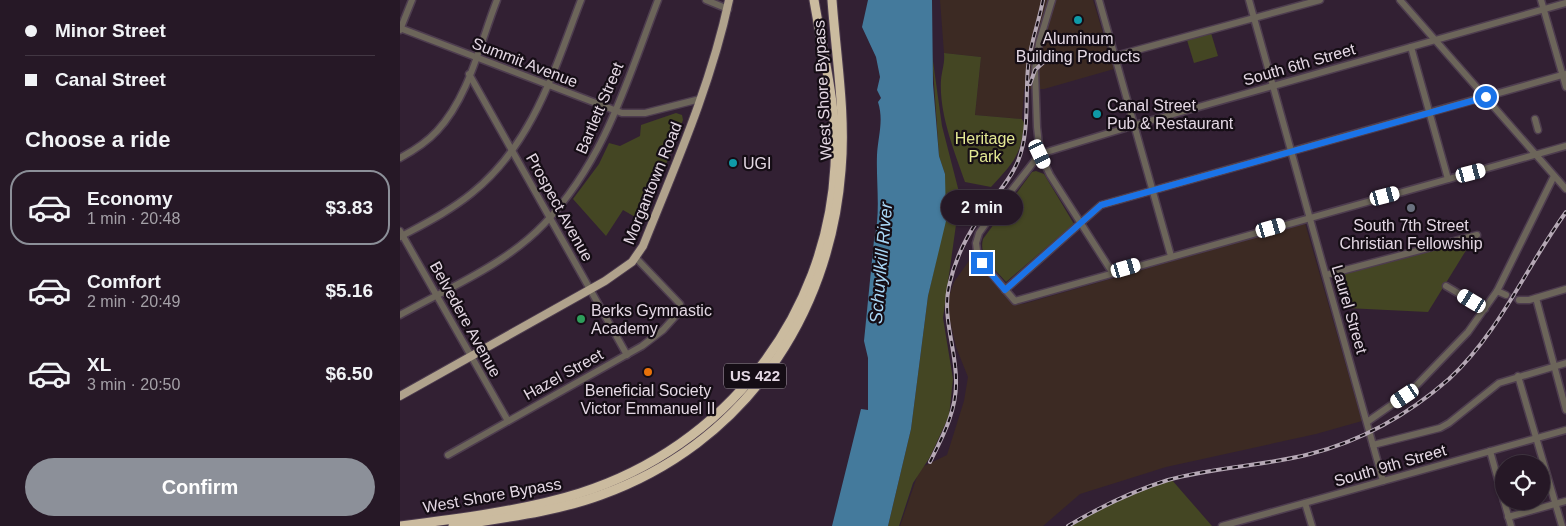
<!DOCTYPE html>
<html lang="en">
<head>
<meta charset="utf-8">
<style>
	:root { --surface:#261826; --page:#322532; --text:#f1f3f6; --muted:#a4a0a7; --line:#423743; --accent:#8c9099 }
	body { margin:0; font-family:Helvetica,sans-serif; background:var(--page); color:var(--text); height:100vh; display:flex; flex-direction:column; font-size:19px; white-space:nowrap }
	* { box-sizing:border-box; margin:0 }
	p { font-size:16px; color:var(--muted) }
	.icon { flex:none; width:28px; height:28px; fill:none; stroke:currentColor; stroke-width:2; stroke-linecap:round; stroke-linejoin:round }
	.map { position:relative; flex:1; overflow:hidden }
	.drawer { display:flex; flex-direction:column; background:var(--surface); width:400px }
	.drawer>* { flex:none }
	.banner { display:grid; align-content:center; height:110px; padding:0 25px; background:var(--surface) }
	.tools { position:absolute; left:1095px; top:455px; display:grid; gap:10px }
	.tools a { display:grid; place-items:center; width:55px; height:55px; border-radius:50%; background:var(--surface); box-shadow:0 1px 4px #0004,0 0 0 1px var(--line); font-size:25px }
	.end { position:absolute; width:22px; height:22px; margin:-11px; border:6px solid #1a73e8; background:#fff; box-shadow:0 0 0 2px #fff }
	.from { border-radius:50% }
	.bubble { position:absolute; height:35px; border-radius:18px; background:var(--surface); box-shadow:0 1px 4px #0004,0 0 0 1px var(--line); font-size:16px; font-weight:700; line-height:35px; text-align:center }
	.car { position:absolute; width:15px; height:30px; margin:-15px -8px; border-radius:6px; box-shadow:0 0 4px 1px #0007; background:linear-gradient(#fff 24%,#345 0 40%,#fff 0 76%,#345 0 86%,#fff 0) }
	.banner b { display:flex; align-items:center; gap:18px; height:48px; font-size:19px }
	.banner b+b { border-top:1px solid var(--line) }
	.banner i { width:12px; height:12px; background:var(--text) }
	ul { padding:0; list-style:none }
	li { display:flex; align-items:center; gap:15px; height:75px; margin:0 10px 8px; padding:0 15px; border:2px solid transparent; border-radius:20px }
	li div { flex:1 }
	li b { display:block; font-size:19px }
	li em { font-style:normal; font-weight:700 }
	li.selected { border-color:var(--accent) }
	li>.icon { width:45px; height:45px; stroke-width:1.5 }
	h2 { padding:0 25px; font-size:22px; line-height:60px }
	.action { display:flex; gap:10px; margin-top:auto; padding:10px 25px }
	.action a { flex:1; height:58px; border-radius:30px; background:var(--accent); color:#fff; font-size:20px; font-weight:700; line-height:58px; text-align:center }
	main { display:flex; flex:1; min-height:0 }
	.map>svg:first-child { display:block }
</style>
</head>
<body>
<main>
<section class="drawer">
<div class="banner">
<b><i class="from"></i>Minor Street</b>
<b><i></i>Canal Street</b>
</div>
<h2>Choose a ride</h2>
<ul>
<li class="selected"><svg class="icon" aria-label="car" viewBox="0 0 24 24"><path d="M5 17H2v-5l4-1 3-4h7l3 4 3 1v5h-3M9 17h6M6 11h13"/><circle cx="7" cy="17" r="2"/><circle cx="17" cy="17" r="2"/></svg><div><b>Economy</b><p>1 min · 20:48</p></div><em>$3.83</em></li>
<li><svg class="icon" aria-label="car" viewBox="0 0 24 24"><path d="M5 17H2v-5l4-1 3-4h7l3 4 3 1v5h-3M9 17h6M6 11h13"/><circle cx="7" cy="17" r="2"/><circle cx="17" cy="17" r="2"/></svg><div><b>Comfort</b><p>2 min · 20:49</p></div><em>$5.16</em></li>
<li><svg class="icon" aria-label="car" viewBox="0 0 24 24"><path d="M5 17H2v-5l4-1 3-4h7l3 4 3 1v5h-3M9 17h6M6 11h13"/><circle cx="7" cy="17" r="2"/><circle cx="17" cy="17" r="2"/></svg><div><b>XL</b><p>3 min · 20:50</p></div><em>$6.50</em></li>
</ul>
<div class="action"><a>Confirm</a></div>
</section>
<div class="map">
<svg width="1166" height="526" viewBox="0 0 1166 526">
	<rect width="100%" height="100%" fill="#322033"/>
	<g fill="#3c2a23">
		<polygon points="540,0 693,0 714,69 644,89 624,89 622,119 575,115 581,57 544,53"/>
		<polygon points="905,223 962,421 916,434 766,467 680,494 643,526 500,526 520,468 547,455 564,401 568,377 556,347 549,317 548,299 554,282 571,258 613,304 623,304"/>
	</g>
	<g fill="#444623">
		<polygon points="811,33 818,56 794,63 787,40"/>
		<path d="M 544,53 L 581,57 L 575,115 L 622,119 L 624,123 C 622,155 612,164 591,187 L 565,182 C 554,150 539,114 541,80 C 542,70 545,63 544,53 Z"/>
		<polygon points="532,54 542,126 560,196 543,318 553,379 549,416 530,457 513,483 499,526 488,526 511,429 528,296 536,261 545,174 539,156"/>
		<polygon points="276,113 282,115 283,120 244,222 223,210 206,236 173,199 199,164 209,143 220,146 240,136 241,125"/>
		<path d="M 636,171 L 644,174 L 674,224 L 606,282 C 596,270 578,257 583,239 L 632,172 Z"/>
		<polygon points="1073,239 1028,312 946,308 936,275"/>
		<polygon points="771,479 812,526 668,526 717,500"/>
	</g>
	<path fill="#447a9c" d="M 468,0 L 532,0 L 533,84 L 539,156 L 545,174 L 546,221 L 528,296 L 511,429 L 488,526 L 432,526 L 461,409 L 468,410 L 468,358 L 464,341 L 474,240 C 481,213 476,183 477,155 C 478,136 484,121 478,102 L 481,98 L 477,90 L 480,77 L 476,57 L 462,27 Z"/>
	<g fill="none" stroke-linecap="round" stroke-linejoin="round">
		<polyline stroke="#447a9c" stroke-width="2" points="544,215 558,219"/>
		<polyline stroke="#4d3c4e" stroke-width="6" stroke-dasharray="6 3" stroke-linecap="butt" points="1106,295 1119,300"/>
		<g stroke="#4e3d4f" stroke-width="9">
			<g id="minor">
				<polyline points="306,0 328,9"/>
				<polyline points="652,0 639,43 635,70 637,127 640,154 650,175 712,272"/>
				<polyline points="699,0 771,256"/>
				<polyline points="849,0 983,481"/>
				<polyline points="1000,0 1166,189"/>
				<polyline points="1141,0 1166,87"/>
				<polyline points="0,28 222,113 245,113 300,99"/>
				<polyline points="0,30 12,0"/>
				<polyline points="1011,47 1048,179"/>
				<polyline points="715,56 920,0"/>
				<polyline points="69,74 227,355"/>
				<polyline points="1135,119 1138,130"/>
				<polyline points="640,154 589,219 579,233 576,243 578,258 615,301 1166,146"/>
				<polyline points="640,154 735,125 1166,3"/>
				<path d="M 0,158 C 13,151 26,143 37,131 C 69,97 80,43 97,0"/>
				<polyline points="0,231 108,421"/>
				<path d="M 0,237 C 24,224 50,211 72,193 C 133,144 154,70 181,0"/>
				<polyline points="926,275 1077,235"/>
				<polyline points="1046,286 1085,309"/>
				<polyline points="605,290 701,205 1166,74"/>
				<polyline points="1097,291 1106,295"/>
				<polyline points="1136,298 1166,410"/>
				<polyline points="1119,300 1129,300 1166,289"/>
				<path d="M 0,315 C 48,288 105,265 144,224 C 205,160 227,81 258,0"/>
				<polyline points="1118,376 1162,526"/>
				<polyline points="967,422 1010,392 1068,332 1097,291 1154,176"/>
				<polyline points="973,445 1040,428 1049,423 1099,383 1166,363"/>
				<polyline points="1090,451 1104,501"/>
				<polyline points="48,455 242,346 263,330 281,310 280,304 236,258"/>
				<polyline points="1104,501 1111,526"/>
				<polyline points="905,503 912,526"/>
				<polyline points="1108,517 1166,501"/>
				<polyline points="822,526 1166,430"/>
			</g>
		</g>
		<g stroke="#4e3d4f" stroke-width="10">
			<path id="major" d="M 0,396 L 205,281 L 232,262 L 243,246 C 275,166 311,85 329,0"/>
		</g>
		<g stroke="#4e3d4f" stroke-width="11">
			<g id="highway">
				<path d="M 0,526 C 57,519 126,510 180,493 C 325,447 427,317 435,166 C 438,110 423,54 414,0"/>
				<path d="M 53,526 C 102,518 155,512 201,495 C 343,444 430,317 441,170 C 446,114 436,56 432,0"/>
			</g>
		</g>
		<use href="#minor" stroke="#6c655a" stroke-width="6"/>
		<use href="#major" stroke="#b0a28c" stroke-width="8"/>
		<use href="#highway" stroke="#cbbb9f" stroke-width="9"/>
		<g stroke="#b5a8b5" stroke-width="4">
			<g id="rail">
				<polyline points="630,84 635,70 646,60"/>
				<path d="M 530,462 C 543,436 557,410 556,380 C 556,348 542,318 549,286 C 554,263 565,239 578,220 C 591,200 609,183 618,161 C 630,131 625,98 628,67 C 630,44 639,22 643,0"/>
				<path d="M 668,526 C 700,507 733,491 768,480 C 814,467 864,466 910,454 C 961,441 1009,414 1049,379 C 1100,332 1126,267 1166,212"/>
			</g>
		</g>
		<use href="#rail" stroke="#150d15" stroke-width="2" stroke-dasharray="5.5" stroke-linecap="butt"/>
	</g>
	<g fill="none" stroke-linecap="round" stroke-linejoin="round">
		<polyline stroke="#1a73e8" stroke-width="6" points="582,263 605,290 701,205 1086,97"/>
	</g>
	<g fill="#0f9aa8" stroke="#150d15" stroke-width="2">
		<circle cx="678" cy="20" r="5"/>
		<circle cx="697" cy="114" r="5"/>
		<circle cx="333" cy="163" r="5"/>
	</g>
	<circle fill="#6b7280" stroke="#150d15" stroke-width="2" cx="1011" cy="208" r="5"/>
	<circle fill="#2e9e5b" stroke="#150d15" stroke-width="2" cx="181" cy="319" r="5"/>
	<circle fill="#e8710a" stroke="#150d15" stroke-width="2" cx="248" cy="372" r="5"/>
	<g text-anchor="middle" stroke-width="4.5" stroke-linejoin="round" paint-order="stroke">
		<rect fill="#150d15" stroke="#a69ba6" stroke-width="1" x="324" y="363.5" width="62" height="25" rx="4"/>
		<g font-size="15" font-weight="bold" fill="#e4d8e4">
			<text x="355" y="381">US 422</text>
		</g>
		<g font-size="16" fill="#e4d8e4" stroke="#150d15">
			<text x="678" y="44">Aluminum<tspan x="678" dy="18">Building Products</tspan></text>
			<text x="707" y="111" text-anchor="start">Canal Street<tspan x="707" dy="18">Pub &amp; Restaurant</tspan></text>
			<text x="343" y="169" text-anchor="start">UGI</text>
			<text x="1011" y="231">South 7th Street<tspan x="1011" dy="18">Christian Fellowship</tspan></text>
			<text x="191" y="316" text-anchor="start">Berks Gymnastic<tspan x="191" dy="18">Academy</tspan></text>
			<text x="248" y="396">Beneficial Society<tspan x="248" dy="18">Victor Emmanuel II</tspan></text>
		</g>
		<g font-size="16" fill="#e4d8e4" stroke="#150d15">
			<text transform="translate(125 62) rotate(21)" y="6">Summit Avenue</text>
			<text transform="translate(899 64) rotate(-16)" y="6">South 6th Street</text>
			<text transform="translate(422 90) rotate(-93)" y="6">West Shore Bypass</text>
			<text transform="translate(199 108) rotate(-67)" y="6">Bartlett Street</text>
			<text transform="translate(252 183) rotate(-68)" y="6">Morgantown Road</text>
			<text transform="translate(160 207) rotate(61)" y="6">Prospect Avenue</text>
			<text transform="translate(950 309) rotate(74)" y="6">Laurel Street</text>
			<text transform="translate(66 319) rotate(61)" y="6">Belvedere Avenue</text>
			<text transform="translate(163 374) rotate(-29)" y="6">Hazel Street</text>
			<text transform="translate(990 465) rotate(-16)" y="6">South 9th Street</text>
			<text transform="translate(92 495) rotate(-10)" y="6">West Shore Bypass</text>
		</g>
		<g font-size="16" fill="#e3e893" stroke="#150d15">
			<text x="585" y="144">Heritage<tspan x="585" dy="18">Park</tspan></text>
		</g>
		<g font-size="18" font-style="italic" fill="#a9d7f6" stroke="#150d15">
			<text transform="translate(481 263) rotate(-85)" y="6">Schuylkill River</text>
		</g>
	</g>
</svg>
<div class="tools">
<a><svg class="icon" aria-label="locate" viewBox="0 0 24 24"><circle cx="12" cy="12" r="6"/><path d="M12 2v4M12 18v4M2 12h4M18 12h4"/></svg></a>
</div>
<i class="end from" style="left:1086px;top:97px"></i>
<i class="end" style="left:582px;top:263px"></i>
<div class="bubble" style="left:541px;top:190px;width:82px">2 min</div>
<i class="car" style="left:640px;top:154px;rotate:155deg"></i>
<i class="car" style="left:1071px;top:173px;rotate:75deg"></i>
<i class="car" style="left:985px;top:196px;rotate:75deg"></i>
<i class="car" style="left:871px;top:228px;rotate:74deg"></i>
<i class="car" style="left:726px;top:268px;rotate:74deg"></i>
<i class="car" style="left:1072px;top:301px;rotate:301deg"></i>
<i class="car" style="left:1005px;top:396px;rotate:236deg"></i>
</div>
</main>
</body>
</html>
